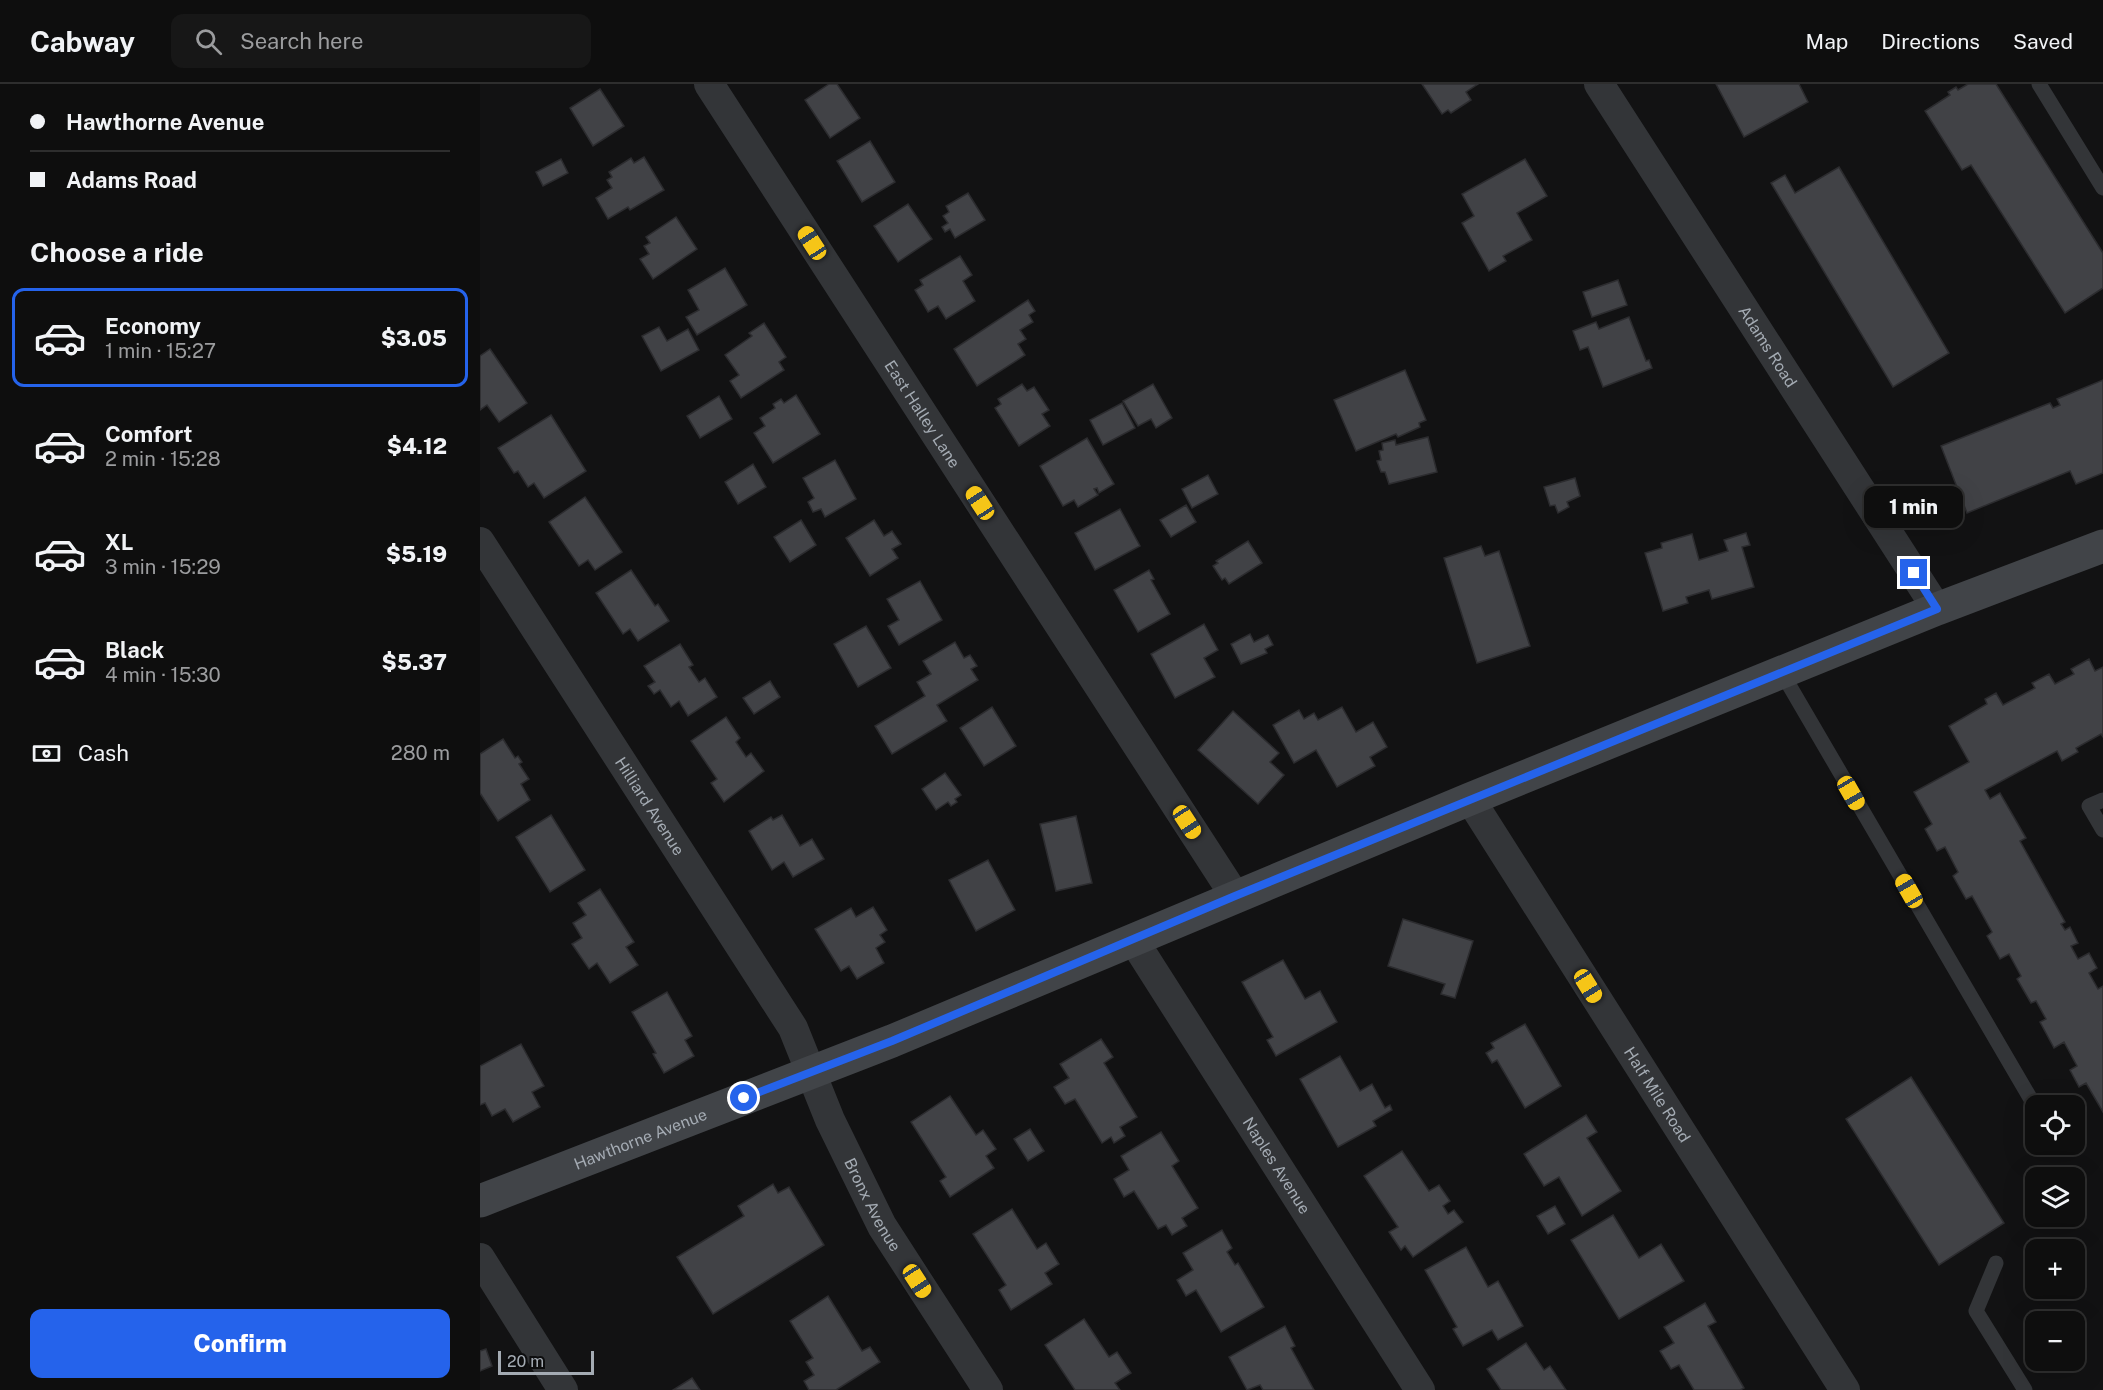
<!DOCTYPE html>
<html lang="en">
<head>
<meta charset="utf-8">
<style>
	:root { --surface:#0e0e0e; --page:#171717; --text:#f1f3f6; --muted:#9b9c9e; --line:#2e2e2e; --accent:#2563eb }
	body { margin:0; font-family:"Public Sans",sans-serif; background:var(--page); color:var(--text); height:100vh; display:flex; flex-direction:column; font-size:22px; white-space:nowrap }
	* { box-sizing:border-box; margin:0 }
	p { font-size:20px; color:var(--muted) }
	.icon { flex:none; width:33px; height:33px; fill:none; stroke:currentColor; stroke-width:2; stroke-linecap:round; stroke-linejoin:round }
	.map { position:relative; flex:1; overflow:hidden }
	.side { display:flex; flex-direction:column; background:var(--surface); width:480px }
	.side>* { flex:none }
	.hud { display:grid; align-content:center; height:132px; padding:0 30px; background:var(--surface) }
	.tools { position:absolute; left:1545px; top:1011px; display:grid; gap:12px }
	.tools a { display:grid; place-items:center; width:60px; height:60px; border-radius:12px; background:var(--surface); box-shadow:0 6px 24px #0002,0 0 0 2px var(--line); font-size:30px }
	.scale { position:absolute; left:18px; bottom:15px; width:96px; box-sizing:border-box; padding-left:6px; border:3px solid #a4abb3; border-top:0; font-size:16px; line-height:21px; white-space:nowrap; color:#a4abb3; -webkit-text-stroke:4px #0d0d0e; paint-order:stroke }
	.end { position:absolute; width:27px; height:27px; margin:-14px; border:8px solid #2563eb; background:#fff; box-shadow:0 0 0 3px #fff }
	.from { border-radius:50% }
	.bubble { position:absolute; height:42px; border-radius:12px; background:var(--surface); box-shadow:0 6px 24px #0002,0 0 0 2px var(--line); font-size:20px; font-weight:800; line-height:42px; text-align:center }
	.car { position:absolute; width:18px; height:36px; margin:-18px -9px; border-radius:8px; box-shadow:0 0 4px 2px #0007; background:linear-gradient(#f5c518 24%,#345 0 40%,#f5c518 0 76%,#345 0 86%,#f5c518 0) }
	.hud b { display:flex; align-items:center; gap:21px; height:57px; font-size:22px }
	.hud b+b { border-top:2px solid var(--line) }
	.hud i { width:15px; height:15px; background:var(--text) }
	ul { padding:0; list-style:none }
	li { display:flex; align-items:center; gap:18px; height:99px; margin:0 12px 9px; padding:0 18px; border:3px solid transparent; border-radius:12px }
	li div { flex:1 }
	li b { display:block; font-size:22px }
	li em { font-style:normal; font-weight:800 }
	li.on { border-color:var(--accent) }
	li>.icon { width:54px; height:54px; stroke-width:1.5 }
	h2 { padding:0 30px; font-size:27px; line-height:72px }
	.pay { display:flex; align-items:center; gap:15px; height:66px; padding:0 30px; font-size:22px }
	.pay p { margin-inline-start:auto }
	.cta { display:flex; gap:12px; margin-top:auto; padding:12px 30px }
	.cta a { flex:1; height:69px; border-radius:12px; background:var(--accent); color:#fff; font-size:24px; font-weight:800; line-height:69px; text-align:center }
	header { display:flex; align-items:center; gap:36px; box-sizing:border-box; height:84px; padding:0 30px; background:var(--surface); border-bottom:2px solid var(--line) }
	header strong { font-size:28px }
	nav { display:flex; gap:33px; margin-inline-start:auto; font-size:21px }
	.search { width:420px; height:54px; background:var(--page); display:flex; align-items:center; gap:15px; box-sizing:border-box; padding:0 21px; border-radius:12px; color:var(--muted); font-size:22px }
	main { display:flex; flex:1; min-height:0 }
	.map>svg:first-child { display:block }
</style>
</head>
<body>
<header>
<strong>Cabway</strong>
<div class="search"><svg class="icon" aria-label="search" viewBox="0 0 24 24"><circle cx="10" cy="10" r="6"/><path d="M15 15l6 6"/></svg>Search here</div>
<nav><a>Map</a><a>Directions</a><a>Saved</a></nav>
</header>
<main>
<section class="side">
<div class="hud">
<b><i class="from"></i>Hawthorne Avenue</b>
<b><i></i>Adams Road</b>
</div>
<h2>Choose a ride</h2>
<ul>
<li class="on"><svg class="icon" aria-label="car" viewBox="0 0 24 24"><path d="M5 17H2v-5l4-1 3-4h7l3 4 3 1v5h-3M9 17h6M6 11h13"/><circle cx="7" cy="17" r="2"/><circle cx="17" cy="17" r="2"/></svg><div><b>Economy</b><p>1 min · 15:27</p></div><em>$3.05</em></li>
<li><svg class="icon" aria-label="car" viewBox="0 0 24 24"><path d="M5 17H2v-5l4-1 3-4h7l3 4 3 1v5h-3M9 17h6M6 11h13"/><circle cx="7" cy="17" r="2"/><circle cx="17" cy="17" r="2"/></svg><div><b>Comfort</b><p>2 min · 15:28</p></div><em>$4.12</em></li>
<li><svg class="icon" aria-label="car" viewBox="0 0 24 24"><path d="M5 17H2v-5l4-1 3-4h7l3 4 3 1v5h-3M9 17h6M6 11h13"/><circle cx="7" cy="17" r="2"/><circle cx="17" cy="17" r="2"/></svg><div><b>XL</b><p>3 min · 15:29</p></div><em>$5.19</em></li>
<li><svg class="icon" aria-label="car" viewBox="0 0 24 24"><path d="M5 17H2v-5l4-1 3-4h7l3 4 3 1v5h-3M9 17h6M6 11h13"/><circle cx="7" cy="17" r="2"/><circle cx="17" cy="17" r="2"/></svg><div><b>Black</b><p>4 min · 15:30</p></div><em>$5.37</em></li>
</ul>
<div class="pay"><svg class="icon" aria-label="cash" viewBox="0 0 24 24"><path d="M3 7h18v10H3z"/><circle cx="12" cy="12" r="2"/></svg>Cash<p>280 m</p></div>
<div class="cta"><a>Confirm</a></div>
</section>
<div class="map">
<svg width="1623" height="1306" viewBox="0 0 1623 1306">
	<rect width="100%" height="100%" fill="#121213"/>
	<g fill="#414246" stroke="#2c2c2f" stroke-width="1.5">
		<polygon points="349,0 357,0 380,34 350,54 325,16"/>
		<polygon points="942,0 998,0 986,8 991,16 971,29 968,26 962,30"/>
		<polygon points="1236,0 1319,0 1328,18 1264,53"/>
		<polygon points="1488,0 1516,0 1623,169 1623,204 1585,229 1491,81 1482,86 1445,27 1470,11 1468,8 1476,3 1478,6"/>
		<polygon points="120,5 144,42 113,62 90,24"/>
		<polygon points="390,57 415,98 382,118 357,77"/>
		<polygon points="164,73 184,106 150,126 148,123 128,135 116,114 132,104 127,96 132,93 129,88 151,74 154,79"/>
		<polygon points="81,75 88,89 63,102 56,88"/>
		<polygon points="1045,75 1067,112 1037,129 1052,156 1023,172 1026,177 1009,187 982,139 994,132 982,110"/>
		<polygon points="1359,83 1469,269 1413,303 1291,99 1305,91 1315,109"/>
		<polygon points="488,109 505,136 475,154 470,145 465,148 462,143 468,139 463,132 469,128 466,122"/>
		<polygon points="428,120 452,155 418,178 394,142"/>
		<polygon points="196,133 217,165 173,195 160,175 169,170 164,162 170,159 166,153"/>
		<polygon points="480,172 492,191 483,197 495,217 466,235 458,222 448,228 435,206 443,201 440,196"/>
		<polygon points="245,184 267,221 217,251 206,233 219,226 208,206"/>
		<polygon points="1138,196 1147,221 1112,233 1103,208"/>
		<polygon points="548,216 555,227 549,231 553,238 540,246 546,255 538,260 545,271 497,302 474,265"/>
		<polygon points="1149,233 1166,277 1169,276 1172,284 1123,303 1108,263 1100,266 1093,247 1116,238 1119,245"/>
		<polygon points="284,239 306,273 299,278 304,286 261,314 250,297 259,291 245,271 272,252 269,249"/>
		<polygon points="179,243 187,257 208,245 219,266 181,287 162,252"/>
		<polygon points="10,265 47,319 19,338 7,321 0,326 0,272"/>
		<polygon points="925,286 946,336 939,339 940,343 918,353 916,350 876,367 854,316"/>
		<polygon points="1623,296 1623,389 1596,400 1590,387 1487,429 1461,362 1570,319 1573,324 1580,321 1577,315"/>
		<polygon points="542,300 547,307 554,303 569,326 562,330 570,342 539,362 515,324 521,320 518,315"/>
		<polygon points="673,300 692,334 676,344 671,335 658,342 643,317"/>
		<polygon points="316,311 340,350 293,379 274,349 285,342 280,334 295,324 293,320 301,315 304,319"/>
		<polygon points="239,312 252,335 220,354 207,332"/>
		<polygon points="642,319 655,344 623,361 610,336"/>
		<polygon points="71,331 106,387 64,414 54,399 48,403 38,387 34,389 18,364"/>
		<polygon points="948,353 957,388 909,400 905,388 901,388 897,377 901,376 899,367 903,366 902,359 915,356 916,361"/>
		<polygon points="607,354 634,400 619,409 617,404 614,405 618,411 598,423 594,416 583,422 560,382"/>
		<polygon points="355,376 376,415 345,433 341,425 333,428 328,418 334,414 323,394"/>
		<polygon points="273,380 286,403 258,420 245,398"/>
		<polygon points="728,391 738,410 712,424 702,405"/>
		<polygon points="1095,394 1100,412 1087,418 1089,423 1078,429 1075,421 1070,422 1064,403"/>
		<polygon points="105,413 142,468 115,486 108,476 99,482 69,438"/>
		<polygon points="706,421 716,438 691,453 680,436"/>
		<polygon points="640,425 660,462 615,486 595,449"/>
		<polygon points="321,436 336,461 310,478 294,453"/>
		<polygon points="394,436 404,452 412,447 421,460 412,465 418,474 390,492 366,454"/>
		<polygon points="1266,449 1270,461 1262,463 1274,503 1232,515 1229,506 1206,513 1208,519 1183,527 1165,469 1182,464 1181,459 1212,450 1219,476 1248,467 1244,456"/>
		<polygon points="768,457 782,479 749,500 745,494 742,496 733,482 738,479 736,477"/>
		<polygon points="1001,462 1005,472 1019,467 1050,562 997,579 964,474"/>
		<polygon points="151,486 175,522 178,520 189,537 158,557 150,545 143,550 116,509"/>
		<polygon points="669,486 674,495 671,496 690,530 658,548 634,506"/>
		<polygon points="440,497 462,536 419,561 408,542 419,536 407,515"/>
		<polygon points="724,540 738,566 724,574 735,593 695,614 671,570"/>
		<polygon points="386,542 411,584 378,603 354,560"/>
		<polygon points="770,550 774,558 788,551 793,561 785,565 787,569 761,580 751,560"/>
		<polygon points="475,558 484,574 490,571 497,582 491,585 498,596 457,621 467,637 412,670 395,642 445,612 437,598 451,590 443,577"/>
		<polygon points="200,560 213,581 209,583 219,598 225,594 237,613 208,632 199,617 191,623 180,606 174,610 168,602 175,598 164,582"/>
		<polygon points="1609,575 1615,587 1623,583 1623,653 1621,650 1596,664 1598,668 1582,677 1577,667 1505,706 1510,715 1520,709 1546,754 1540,757 1585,838 1581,840 1585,846 1590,843 1598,859 1591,862 1598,875 1609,869 1617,884 1609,889 1618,905 1623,902 1623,1028 1606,999 1599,1003 1590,986 1597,982 1584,958 1574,964 1560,938 1566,935 1556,917 1551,919 1537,895 1541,892 1529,870 1520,875 1507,852 1512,848 1492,812 1486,815 1473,792 1478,788 1465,763 1457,767 1445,745 1452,740 1434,708 1489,678 1469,642 1507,620 1505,615 1516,609 1523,621 1555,604 1552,599 1569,590 1575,600 1594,590 1591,585"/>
		<polygon points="290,597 300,613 274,630 263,614"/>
		<polygon points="512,623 536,662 504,682 480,644"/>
		<polygon points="862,623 876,648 893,638 907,663 890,673 895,682 857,703 836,666 814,679 793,641 819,626 824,635 834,629 838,636"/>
		<polygon points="753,627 799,669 790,678 804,691 778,720 718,666"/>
		<polygon points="246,633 260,654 256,658 266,673 271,669 284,687 244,718 231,699 237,695 211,657"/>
		<polygon points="23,655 35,674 38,672 42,678 39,680 49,695 41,700 50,716 18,737 0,709 0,670"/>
		<polygon points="465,689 481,711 475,715 477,718 471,722 468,718 456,726 442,705"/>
		<polygon points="71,731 105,786 70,808 36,753"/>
		<polygon points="302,731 320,762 332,755 344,775 313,793 304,778 292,786 269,747 291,733 293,736"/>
		<polygon points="596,732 612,799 576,807 560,740"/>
		<polygon points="508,776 535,826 496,847 469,796"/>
		<polygon points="120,805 154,858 146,863 158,881 130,899 117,879 109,885 92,860 102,854 93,839 106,831 98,819"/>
		<polygon points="393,823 407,846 400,851 405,858 396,864 404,879 377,895 369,882 361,887 335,845 371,824 376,833"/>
		<polygon points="923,835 993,857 975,914 961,910 965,900 908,882"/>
		<polygon points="803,876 825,915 840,907 857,938 796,972 787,956 793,953 762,898"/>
		<polygon points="187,908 212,952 205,956 214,972 184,989 173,970 176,969 152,928"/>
		<polygon points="1045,940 1081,1002 1045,1024 1017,976 1012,979 1006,969 1014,964 1011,959"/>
		<polygon points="621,955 633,973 624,979 657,1033 640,1043 645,1052 634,1059 631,1053 622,1059 595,1015 585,1020 574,1003 589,994 580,980"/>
		<polygon points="41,960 64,1002 52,1008 60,1023 33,1038 25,1025 12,1032 5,1019 0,1021 0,982"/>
		<polygon points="860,972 880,1007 892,1000 905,1024 910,1021 912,1026 893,1037 896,1042 858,1063 820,995"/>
		<polygon points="1431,993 1524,1139 1459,1181 1366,1035"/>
		<polygon points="470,1012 496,1051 503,1046 516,1065 506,1072 514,1084 470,1113 460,1097 466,1093 431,1038"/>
		<polygon points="1106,1031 1117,1048 1107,1054 1141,1107 1102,1132 1079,1093 1064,1102 1044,1070"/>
		<polygon points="550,1045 564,1067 548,1077 534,1055"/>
		<polygon points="681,1048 699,1077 692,1082 718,1124 702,1134 707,1142 692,1151 686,1141 678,1145 654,1107 644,1113 634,1095 649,1086 641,1072"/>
		<polygon points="922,1067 949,1107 959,1101 970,1117 963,1122 968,1130 974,1126 983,1138 933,1173 925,1162 921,1166 909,1148 918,1143 884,1092"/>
		<polygon points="293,1100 298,1109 309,1103 344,1161 233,1230 197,1173 264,1132 258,1122"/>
		<polygon points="1075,1122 1085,1140 1068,1150 1057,1132"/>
		<polygon points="532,1125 557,1165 566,1159 579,1180 565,1189 572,1200 531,1226 519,1206 526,1201 493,1150"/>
		<polygon points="1133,1131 1159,1174 1181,1160 1204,1197 1139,1235 1091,1156"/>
		<polygon points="742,1146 752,1164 747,1168 755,1181 758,1179 784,1223 741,1248 716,1206 706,1212 697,1196 713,1186 703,1169"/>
		<polygon points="986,1163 1008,1203 1018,1197 1043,1242 1018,1256 1012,1246 983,1262 973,1245 977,1243 945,1186"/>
		<polygon points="348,1212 382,1267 390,1263 400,1278 356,1306 329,1306 324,1297 334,1291 326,1278 333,1274 310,1237"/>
		<polygon points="1225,1219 1236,1238 1228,1242 1264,1304 1260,1306 1214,1306 1199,1281 1191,1285 1180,1267 1194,1259 1184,1243"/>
		<polygon points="604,1235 629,1273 637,1268 651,1289 635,1299 640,1306 595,1306 565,1261"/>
		<polygon points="805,1242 815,1262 811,1264 834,1306 783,1306 780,1301 767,1306 749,1273"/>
		<polygon points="1046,1259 1064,1286 1070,1282 1086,1306 1021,1306 1007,1285"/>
		<polygon points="6,1265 12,1282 0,1287 0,1267"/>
		<polygon points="212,1294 220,1306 193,1306"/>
	</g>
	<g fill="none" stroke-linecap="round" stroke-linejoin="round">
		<g stroke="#333538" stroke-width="15">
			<polyline points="1559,0 1623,104"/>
			<polyline points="1302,589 1556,1024"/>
			<polyline points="1623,716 1609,722 1623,746"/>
			<polyline points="1516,1179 1496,1227 1545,1306"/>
		</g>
		<g stroke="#333538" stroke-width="30">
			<path id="s1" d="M 229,0 L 755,812"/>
			<path id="s2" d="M 1119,0 L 1457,525"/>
			<path id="s3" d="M 0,458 L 313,944 L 350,1036 L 402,1142 L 508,1306"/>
			<path id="s4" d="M 990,715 L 1365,1306"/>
			<path id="s5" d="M 654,857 L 940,1306"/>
			<polyline points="0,1174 83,1306"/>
		</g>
		<path stroke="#414448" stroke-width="33" id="s6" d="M 0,1117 L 412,957 L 990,715 L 1457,525 L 1623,462"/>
	</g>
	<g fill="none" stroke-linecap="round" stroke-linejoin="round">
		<polyline stroke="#2563eb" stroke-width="8" points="264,1014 412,957 755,812 1457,525 1434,489"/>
	</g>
	<g text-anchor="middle" stroke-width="4.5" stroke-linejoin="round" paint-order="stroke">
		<g font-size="16" fill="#a4abb3" stroke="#0d0d0e">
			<text dy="6" stroke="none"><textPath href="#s2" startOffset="312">Adams Road</textPath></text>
			<text dy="6" stroke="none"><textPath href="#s1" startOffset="393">East Halley Lane</textPath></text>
			<text dy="6" stroke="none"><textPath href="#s3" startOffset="314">Hilliard Avenue</textPath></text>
			<text dy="6" stroke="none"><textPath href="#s4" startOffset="350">Half Mile Road</textPath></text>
			<text dy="6" stroke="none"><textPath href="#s6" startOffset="172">Hawthorne Avenue</textPath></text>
			<text dy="6" stroke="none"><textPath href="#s5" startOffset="266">Naples Avenue</textPath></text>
			<text dy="6" stroke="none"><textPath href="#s3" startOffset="772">Bronx Avenue</textPath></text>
		</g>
	</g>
</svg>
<div class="tools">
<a><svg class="icon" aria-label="locate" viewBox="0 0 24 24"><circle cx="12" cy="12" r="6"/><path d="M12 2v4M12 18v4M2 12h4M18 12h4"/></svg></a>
<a><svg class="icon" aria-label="layers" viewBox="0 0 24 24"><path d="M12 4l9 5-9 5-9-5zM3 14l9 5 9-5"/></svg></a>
<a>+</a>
<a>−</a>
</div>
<div class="scale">20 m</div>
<i class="end from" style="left:264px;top:1014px"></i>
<i class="end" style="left:1434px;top:489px"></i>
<div class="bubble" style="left:1384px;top:402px;width:99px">1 min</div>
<i class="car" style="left:332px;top:159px;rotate:327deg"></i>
<i class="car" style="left:500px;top:419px;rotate:327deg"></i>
<i class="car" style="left:1371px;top:709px;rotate:150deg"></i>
<i class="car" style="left:707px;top:738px;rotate:147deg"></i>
<i class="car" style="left:1429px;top:807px;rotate:330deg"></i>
<i class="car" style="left:1108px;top:902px;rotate:148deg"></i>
<i class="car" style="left:437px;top:1197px;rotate:147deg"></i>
</div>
</main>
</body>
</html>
